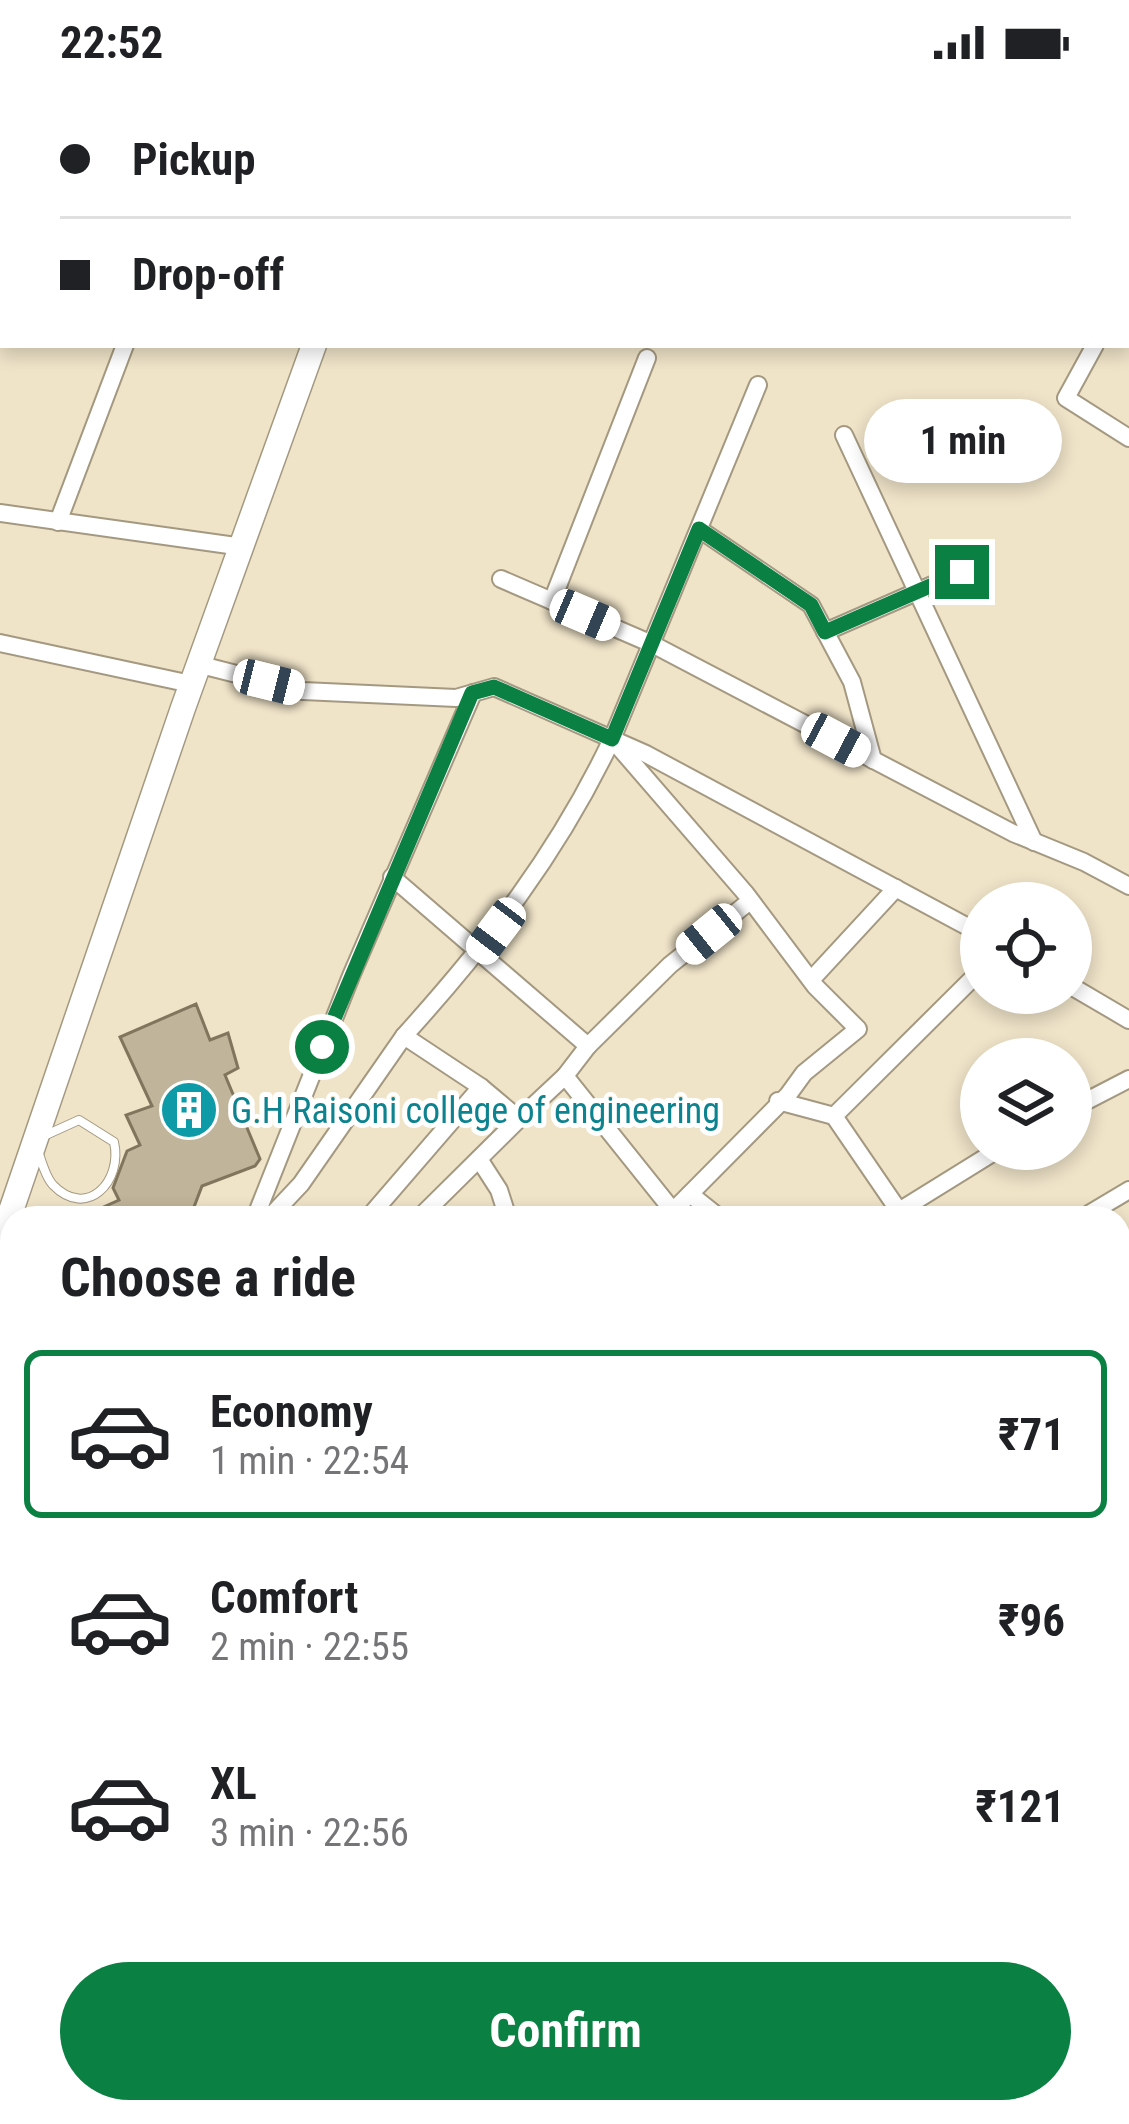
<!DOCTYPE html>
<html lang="en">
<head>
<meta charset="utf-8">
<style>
	:root { --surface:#fff; --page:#f6f6f6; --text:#202124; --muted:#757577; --line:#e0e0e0; --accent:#0b8043 }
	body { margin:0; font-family:"Roboto Condensed",sans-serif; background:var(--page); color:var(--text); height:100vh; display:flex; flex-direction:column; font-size:45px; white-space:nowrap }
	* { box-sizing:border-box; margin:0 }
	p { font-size:39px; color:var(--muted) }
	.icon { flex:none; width:66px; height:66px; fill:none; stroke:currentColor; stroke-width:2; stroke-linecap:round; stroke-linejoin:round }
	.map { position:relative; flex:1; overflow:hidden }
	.details { position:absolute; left:0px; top:1122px; width:1131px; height:918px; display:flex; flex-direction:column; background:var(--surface); border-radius:36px 36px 0 0; box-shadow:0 6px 18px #0003 }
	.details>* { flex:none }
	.top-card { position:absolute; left:0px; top:0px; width:1131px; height:264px; box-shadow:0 6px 18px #0003; display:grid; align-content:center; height:264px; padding:0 60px; background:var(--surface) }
	.buttons { position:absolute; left:960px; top:798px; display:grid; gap:24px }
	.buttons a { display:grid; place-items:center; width:132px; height:132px; border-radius:50%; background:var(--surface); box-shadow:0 6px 18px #0003; font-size:60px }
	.end { position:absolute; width:54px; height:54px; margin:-27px; border:15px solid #0b8043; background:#fff; box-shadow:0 0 0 6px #fff }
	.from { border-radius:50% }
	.bubble { position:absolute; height:84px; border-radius:42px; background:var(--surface); box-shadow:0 6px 18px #0003; font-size:39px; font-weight:700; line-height:84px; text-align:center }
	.car { position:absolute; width:36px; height:72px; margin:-36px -18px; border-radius:15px; box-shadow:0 0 9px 3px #0007; background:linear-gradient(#fff 24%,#345 0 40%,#fff 0 76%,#345 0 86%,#fff 0) }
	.top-card b { display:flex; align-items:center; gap:42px; height:114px; font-size:45px }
	.top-card b+b { border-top:3px solid var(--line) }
	.top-card i { width:30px; height:30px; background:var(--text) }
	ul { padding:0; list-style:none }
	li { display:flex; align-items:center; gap:36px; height:168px; margin:0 24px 18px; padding:0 36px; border:6px solid transparent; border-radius:18px }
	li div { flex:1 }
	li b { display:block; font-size:45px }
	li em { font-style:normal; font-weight:700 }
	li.active { border-color:var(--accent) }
	li>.icon { width:108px; height:108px; stroke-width:1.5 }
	h2 { padding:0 60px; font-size:54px; line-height:144px }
	.cta { display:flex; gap:24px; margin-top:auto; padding:24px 60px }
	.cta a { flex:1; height:138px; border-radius:72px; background:var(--accent); color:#fff; font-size:48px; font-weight:700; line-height:138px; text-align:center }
	.status { display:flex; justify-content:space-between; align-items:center; height:84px; padding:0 60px; background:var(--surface); direction:ltr }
	.status svg { height:33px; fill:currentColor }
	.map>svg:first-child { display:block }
</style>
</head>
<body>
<div class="status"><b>22:52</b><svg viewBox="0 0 49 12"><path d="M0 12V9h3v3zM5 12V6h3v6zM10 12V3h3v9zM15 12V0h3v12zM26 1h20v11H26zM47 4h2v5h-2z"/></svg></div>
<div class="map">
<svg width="1129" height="2040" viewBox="0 0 1129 2040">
	<rect width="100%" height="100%" fill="#efe3c8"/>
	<polygon fill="#c0b49a" stroke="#81765d" stroke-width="3" points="196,920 210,956 228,949 238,984 225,991 260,1075 255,1082 202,1102 194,1123 200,1134 79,1134 119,1116 113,1104 127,1067 140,1061 126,1031 152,1022 120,953"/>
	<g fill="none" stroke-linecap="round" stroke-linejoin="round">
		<g stroke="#a49980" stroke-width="10">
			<g id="lane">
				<path d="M 79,1036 L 114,1058 C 123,1097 87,1136 53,1101 C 44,1091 39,1069 35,1056 Z"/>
				<polyline points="0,1752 12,1759"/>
				<polyline points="0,1772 12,1778"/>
				<polyline points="431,2028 439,2040"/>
				<polyline points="147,2040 150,2028"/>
			</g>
		</g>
		<g stroke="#a49980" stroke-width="20">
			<g id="street">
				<polyline points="111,0 118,3"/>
				<polyline points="39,3 41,0"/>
				<polyline points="238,3 239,0"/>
				<polyline points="737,3 738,0"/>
				<polyline points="848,3 849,0"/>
				<polyline points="957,3 959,0"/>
				<polyline points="0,51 3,48"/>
				<polyline points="1128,115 1129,116"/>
				<polyline points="1128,207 1129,206"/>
				<polyline points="1128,237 1129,237"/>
				<polyline points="1095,261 1066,314 1129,354"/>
				<polyline points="844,351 1034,758"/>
				<polyline points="0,429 243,463"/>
				<polyline points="58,438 125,261"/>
				<polyline points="699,445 811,521 852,598 873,676"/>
				<polyline points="501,495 652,560 1013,749 1084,778 1129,802"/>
				<polyline points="552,517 647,274"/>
				<polyline points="825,548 962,488"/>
				<polyline points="0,559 191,600"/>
				<polyline points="201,581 303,607 456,614 494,603 646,670 981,850"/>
				<polyline points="392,793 588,962 670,881 750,817"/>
				<polyline points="981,886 834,1032 899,1127 999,1065"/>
				<polyline points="811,896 896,804"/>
				<polyline points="1071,902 1129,936"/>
				<polyline points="565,992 588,962"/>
				<polyline points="481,1003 519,1035 565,992 673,1127 788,1011 804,989 858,945 815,902 746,810 612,655 758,301"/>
				<polyline points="778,1017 834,1032"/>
				<polyline points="1071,1025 1129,995"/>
				<polyline points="479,1075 499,1106 508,1134"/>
				<polyline points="690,1110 720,1134"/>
				<polyline points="255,1134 351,892 473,609"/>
				<polyline points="269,1134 301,1100 404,952"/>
				<path d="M 368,1134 L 481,1003 L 404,952 C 488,859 558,769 612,655"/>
				<polyline points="419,1134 519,1035"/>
				<polyline points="1082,1134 1129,1106"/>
				<polyline points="1119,1260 1129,1254"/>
				<polyline points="1119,1324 1129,1331"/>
				<polyline points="1119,1441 1129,1448"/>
				<polyline points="1119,1561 1129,1571"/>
				<polyline points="1119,1621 1129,1611"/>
				<polyline points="1119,1640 1129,1648"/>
				<polyline points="1119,1779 1129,1787"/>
				<polyline points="1119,1885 1129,1892"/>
				<polyline points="1119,1951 1129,1939"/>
				<polyline points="822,2028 832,2040"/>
				<polyline points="910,2040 918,2028"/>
				<polyline points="1052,2040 1060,2028"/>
			</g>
		</g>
		<g stroke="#a49980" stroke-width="27">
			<g id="secondary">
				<polyline points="417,3 418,0"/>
				<polyline points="0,1159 183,624 314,261"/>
				<polyline points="0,1385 12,1390"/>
				<polyline points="768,2028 776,2040"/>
			</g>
		</g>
		<use href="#lane" stroke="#fff" stroke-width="8"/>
		<use href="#street" stroke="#fff" stroke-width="16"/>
		<use href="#secondary" stroke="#fff" stroke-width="24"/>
	</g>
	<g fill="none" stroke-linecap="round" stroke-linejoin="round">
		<polyline stroke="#0b8043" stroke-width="15" points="322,963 472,609 494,603 612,655 699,445 811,521 825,548 962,488"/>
	</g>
	<defs>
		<g id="building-disc" transform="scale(3)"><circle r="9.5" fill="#0f9aa8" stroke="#fff"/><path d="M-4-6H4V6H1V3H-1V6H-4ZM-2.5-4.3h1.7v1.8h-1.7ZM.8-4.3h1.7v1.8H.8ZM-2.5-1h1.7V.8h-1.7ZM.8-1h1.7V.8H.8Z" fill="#fff"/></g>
	</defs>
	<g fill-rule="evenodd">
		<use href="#building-disc" x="189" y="1026"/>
	</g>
	<g text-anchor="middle" stroke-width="10" stroke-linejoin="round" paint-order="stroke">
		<g font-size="36" fill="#0d838f" stroke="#fff" text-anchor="start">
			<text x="231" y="1039">G.H Raisoni college of engineering</text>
		</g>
	</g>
</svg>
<div class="buttons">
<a><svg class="icon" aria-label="locate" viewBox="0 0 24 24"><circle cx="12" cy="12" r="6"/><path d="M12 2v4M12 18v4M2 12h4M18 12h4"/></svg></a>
<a><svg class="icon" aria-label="layers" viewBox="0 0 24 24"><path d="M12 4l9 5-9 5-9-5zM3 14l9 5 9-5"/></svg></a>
</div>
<i class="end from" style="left:322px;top:963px"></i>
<i class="end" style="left:962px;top:488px"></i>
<div class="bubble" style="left:864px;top:315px;width:198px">1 min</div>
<i class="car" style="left:585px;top:531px;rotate:113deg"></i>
<i class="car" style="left:269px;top:598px;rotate:104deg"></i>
<i class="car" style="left:836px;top:656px;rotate:118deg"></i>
<i class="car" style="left:496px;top:847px;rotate:217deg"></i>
<i class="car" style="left:709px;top:850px;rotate:231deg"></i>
<div class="top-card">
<b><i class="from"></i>Pickup</b>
<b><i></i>Drop-off</b>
</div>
<section class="details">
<h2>Choose a ride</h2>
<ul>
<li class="active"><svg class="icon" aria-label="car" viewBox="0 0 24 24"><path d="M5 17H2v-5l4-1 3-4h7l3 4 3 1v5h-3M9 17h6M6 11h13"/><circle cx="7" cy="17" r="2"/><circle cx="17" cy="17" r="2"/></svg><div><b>Economy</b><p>1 min · 22:54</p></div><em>₹71</em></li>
<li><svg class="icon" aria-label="car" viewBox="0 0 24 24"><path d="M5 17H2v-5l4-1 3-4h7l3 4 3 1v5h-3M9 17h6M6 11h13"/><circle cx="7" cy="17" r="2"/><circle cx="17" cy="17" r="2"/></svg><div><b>Comfort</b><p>2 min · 22:55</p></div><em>₹96</em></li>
<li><svg class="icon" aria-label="car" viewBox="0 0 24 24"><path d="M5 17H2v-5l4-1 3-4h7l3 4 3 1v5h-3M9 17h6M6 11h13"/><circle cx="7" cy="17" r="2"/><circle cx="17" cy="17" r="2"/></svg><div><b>XL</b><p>3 min · 22:56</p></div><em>₹121</em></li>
</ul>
<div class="cta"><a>Confirm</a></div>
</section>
</div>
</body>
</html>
